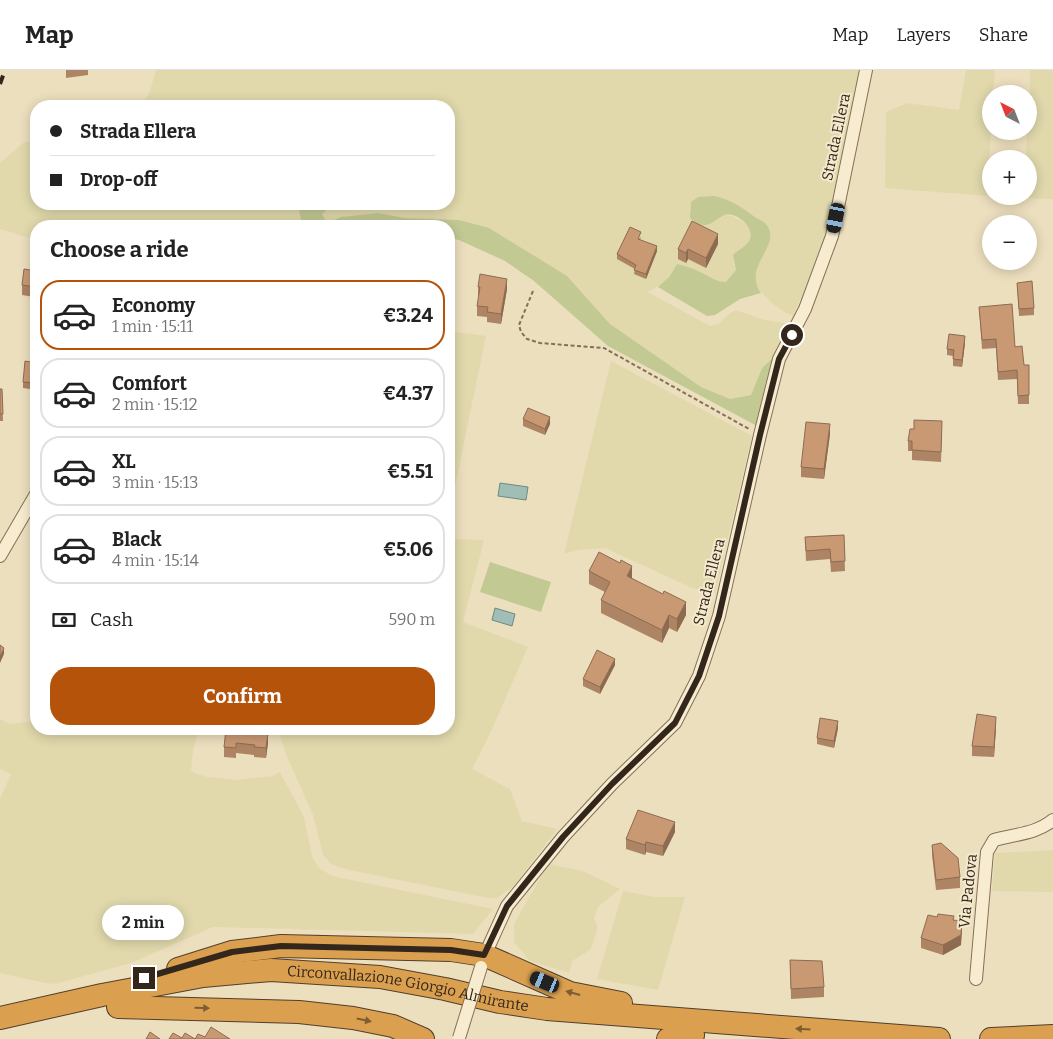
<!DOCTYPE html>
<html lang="en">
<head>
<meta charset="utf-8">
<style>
	:root { --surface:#fff; --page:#f6f6f6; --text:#222; --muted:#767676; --line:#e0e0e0; --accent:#b45309 }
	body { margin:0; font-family:Bitter,serif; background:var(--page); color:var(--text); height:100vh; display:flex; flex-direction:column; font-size:19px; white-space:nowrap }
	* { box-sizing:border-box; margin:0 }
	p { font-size:16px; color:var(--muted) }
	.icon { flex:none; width:28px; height:28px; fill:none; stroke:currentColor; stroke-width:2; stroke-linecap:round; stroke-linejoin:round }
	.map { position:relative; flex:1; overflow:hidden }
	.side { position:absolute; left:30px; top:150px; width:425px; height:515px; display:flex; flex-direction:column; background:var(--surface); border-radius:20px; box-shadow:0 2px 12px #0003 }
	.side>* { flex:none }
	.guide { position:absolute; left:30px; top:30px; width:425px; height:110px; border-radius:20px; box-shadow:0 2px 12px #0003; display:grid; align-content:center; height:110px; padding:0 20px; background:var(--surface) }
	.needle { width:32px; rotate:318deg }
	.controls { position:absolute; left:982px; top:15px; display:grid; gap:10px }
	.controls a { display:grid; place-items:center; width:55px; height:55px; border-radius:50%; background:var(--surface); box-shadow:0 2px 12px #0003; font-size:25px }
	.end { position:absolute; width:22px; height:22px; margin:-11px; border:6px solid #33271c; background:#fff; box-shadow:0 0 0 2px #fff }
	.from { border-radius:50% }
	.bubble { position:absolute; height:35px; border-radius:18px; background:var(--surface); box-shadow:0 2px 12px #0003; font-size:16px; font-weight:700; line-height:35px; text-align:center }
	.car { position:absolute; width:15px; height:30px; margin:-15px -8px; border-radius:6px; box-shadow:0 0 4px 1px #0007; background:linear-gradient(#222 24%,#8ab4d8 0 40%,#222 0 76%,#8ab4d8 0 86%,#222 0) }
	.guide b { display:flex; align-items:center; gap:18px; height:48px; font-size:19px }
	.guide b+b { border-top:1px solid var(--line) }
	.guide i { width:12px; height:12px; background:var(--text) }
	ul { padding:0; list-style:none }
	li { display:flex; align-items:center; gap:15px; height:70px; margin:0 10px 8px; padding:0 10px; border:2px solid var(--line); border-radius:20px }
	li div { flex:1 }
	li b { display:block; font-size:19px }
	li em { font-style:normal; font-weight:700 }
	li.on { border-color:var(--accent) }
	li>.icon { width:45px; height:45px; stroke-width:1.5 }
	h2 { padding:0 20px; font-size:22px; line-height:60px }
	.pay { display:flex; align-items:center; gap:12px; height:55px; padding:0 20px; font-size:19px }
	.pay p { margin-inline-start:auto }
	.cta { display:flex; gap:10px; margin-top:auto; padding:10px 20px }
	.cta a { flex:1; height:58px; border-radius:20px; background:var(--accent); color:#fff; font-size:20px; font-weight:700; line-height:58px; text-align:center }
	header { display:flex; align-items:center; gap:30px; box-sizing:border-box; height:70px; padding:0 25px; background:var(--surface); border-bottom:1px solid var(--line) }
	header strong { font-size:24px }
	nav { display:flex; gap:28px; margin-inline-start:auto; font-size:18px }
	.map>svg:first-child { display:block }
</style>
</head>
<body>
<header>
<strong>Map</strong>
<nav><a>Map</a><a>Layers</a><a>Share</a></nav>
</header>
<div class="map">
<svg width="1053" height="969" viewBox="0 0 1053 969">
	<rect width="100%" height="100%" fill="#ecdfbe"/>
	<g fill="#e1d9ac">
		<polygon points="156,0 858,0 859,6 829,166 793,246 786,243 772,233 756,216 754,209 758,194 769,172 762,151 705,127 698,127 692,132 690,140 712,153 725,145 733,146 746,154 750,161 750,169 746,176 739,179 733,192 736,200 726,212 719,212 711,210 699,201 677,194 664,213 648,222 710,256 718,254 729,244 736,240 765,250 789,254 775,286 762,298 751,325 730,329 701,317 610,254 567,206 459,150 405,148 378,143 341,147 327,153 322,144 326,141 321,134 449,134 449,36 140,36 149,24"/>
		<polygon points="966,0 995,0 993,24 991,24 991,57 987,126 885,118 886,42 907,33 959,40"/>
		<polygon points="1030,0 1053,0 1053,129 1024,128 1024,126 1029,126 1029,89 1026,89 1027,61 1029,61"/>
		<polygon points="36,70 36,134 295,134 299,140 302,156 36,156 36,170 0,159 0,93 23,73"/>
		<polygon points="449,261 486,266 452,431 449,455"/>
		<polygon points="611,291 752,366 715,523 692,518 605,478 579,480 564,484"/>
		<polygon points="449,469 484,470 463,552 528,577 489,666 472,699 510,719 522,751 557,759 514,816 497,828 488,828 345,799 331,794 323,785 313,745 285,682 278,659 449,659 449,573 450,554 449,554"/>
		<polygon points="0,649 10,654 36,651 36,659 199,659 193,680 191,700 194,703 208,707 237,710 272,706 280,702 304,747 312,786 319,798 332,806 493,839 473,864 213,857 131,893 55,914 45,913 0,903 0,729 11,704 0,699"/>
		<polygon points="1053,780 1053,822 992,821 995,783"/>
		<polygon points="548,794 583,801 620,819 598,837 594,848 598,858 590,880 572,891 569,903 530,891 514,872 514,854"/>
		<polygon points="623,821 654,827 685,827 658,920 597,909"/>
	</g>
	<g fill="#c2c993">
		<path d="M 714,126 C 729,129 740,136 752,145 C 757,149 765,151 768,157 C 780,177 742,197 761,223 L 740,229 L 715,245 L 707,246 L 658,217 L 669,207 L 677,194 C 684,196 693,198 700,202 C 711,207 713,211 726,212 L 736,200 L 733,185 C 738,179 748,176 750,169 C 754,157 737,142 725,145 C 718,147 713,155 704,155 C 698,155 694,151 690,148 L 691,132 L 698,127 Z"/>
		<polygon points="295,134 321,134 326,141 322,144 327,153 341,147 378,143 405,148 459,150 489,158 567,206 610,254 701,317 730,329 751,325 762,298 775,286 757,356 608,276 534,211 505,191 459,170 449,168 449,156 302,156 299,140"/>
		<polygon points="490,492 551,512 541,542 480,522"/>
	</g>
	<g fill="#a1beb6" stroke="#698b83">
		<polygon points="500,413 528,417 526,430 498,426"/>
		<polygon points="495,538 515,544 512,556 492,550"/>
	</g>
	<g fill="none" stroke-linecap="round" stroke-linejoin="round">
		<g stroke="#847057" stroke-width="14">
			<g id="street">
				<polyline points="0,486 36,424"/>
				<polyline points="483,889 507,836 563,767 612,714 675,653 699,606 719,546 760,365 779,289 805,239 832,166 866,0"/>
				<path d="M 976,909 L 987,782 L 994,770 C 1015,764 1036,764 1053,750"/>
			</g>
		</g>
		<g stroke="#513e2c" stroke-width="24">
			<g id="highway">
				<polyline points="178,899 232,882 281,876 451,880 484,885 570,923 621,933"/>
				<polyline points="118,937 299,942 353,948 393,956 423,969"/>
				<path id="s1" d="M 0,948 L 102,925 L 203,906 L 271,900 L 380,907 L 445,919 L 500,932 L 547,939 L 939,969"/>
				<polyline points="668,969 693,965"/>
				<polyline points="991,969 1053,966"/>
			</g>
		</g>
		<polyline stroke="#847057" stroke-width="2" stroke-dasharray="4 2.5" stroke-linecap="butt" points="533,221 519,255 521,262 527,269 540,273 604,278 749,359"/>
		<use href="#street" stroke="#f7ecd0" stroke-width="12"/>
		<use href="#highway" stroke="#dba04f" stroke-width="22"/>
		<polyline stroke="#33271c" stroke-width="4" stroke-dasharray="9 9" stroke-linecap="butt" points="0,14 5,0"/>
		<g stroke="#847057" stroke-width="14" stroke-linecap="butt">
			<polyline id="street-bridge" points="459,968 481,897"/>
		</g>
		<use href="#street-bridge" stroke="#f7ecd0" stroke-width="12"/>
	</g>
	<g fill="#ad8464">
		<polygon points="66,0 88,0 88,5 66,8"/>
		<polygon points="641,167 640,170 657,181 646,209 634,204 635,199 617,189 617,184"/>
		<polygon points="718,174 706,198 688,189 686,193 678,189 678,179"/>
		<polygon points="36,201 36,235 34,234 34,227 22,225 22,215"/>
		<polygon points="1017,213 1034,238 1034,245 1019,246"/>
		<polygon points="478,217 507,219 501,254 487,252 487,247 477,246 477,236 479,227 478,227"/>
		<polygon points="979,237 1015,277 1024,295 1029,295 1029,334 1018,334 1017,309 998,310 996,278 982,279"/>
		<polygon points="965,273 962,297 953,296 953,286 947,285 947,279"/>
		<polygon points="36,293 36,320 23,318 23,312"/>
		<polygon points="0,319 2,319 3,351 0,351"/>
		<polygon points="523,349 550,354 545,365 523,356"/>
		<polygon points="914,359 942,361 941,392 912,390 912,381 908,381 908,371"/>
		<polygon points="830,364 824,409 801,407 801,397"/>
		<polygon points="844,465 845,501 831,502 830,489 806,491 805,467"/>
		<polygon points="589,501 632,508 686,545 677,562 669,558 662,573 601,543 601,530 605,522 589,514"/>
		<polygon points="615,595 600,624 583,616 583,609"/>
		<polygon points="996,657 994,687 972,686 972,676"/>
		<polygon points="838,658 834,678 817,674 817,668"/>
		<polygon points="259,662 268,673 266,688 254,687 254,685 236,683 236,688 224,687 224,677"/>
		<polygon points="675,762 663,786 646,782 645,785 626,779 626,769"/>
		<polygon points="932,775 960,807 960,818 936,820 932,785"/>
		<polygon points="954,850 962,861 961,875 943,885 921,878 921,868"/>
		<polygon points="790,890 824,917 824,927 791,929"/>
	</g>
	<g fill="#8d6b51">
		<polygon points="718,164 718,174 706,198 706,188"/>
		<polygon points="657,176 657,181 646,209 646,204"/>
		<polygon points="688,179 688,189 686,193 686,183"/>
		<polygon points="507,209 507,219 501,254 501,244"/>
		<polygon points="965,266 965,273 962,297 962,290"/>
		<polygon points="550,347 550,354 545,365 545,359"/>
		<polygon points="830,354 830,364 824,409 824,399"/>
		<polygon points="632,496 632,509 627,506"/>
		<polygon points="686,532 686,545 677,562 677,549"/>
		<polygon points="669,545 669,558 662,573 662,560"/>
		<polygon points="4,578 4,584 0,593 0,587"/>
		<polygon points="615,589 615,595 600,624 600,617"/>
		<polygon points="996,647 996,657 994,687 994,677"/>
		<polygon points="838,651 838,658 834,678 834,671"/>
		<polygon points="268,663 268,673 266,688 266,678"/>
		<polygon points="675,752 675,762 663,786 663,776"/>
		<polygon points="646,772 646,782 645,785 645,775"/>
		<polygon points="962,851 961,875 943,885 943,875"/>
	</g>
	<g fill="#c99974" stroke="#8d6b51">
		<polygon points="692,151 718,164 706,188 688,179 686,183 678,179"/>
		<polygon points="630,157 641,162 638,169 657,176 646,204 634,200 636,195 617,184"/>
		<polygon points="24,199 36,201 36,224 34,224 35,217 22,215"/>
		<polygon points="480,204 507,209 501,244 487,242 488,237 477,236 480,217 478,217"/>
		<polygon points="1032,211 1034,238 1019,239 1017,213"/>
		<polygon points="1012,234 1015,277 1022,276 1024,295 1029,295 1029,325 1018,326 1017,300 998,302 996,269 982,270 979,237"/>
		<polygon points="949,264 965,266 962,290 953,289 954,280 947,279"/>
		<polygon points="25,291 36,293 36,313 23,312"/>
		<polygon points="0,319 2,319 3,344 0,344"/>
		<polygon points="528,338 550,347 545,359 523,349"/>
		<polygon points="914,350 942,351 941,382 912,380 912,371 908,371 910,359 914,359"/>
		<polygon points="806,352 830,354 824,399 801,397"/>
		<polygon points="844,465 845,491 831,492 830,479 806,481 805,467"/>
		<polygon points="599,482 620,493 621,490 632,496 627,506 663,524 664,521 686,532 677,549 669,545 662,560 601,530 610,512 589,501"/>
		<polygon points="0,575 4,578 0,587"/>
		<polygon points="597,580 615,589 600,617 583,609"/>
		<polygon points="977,644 996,647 994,677 972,676"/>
		<polygon points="820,648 838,651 834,671 817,668"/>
		<polygon points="226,659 259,659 258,661 268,663 266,678 254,677 255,675 236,673 236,678 224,677"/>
		<polygon points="638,740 675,752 663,776 646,772 645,775 626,769"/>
		<polygon points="941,773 958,788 960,807 936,810 932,775"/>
		<polygon points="938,844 954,846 953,850 962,851 961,865 943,875 921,868 928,845 937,847"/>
		<polygon points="790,890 822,891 824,917 791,919"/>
		<polygon points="211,957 230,969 169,969 173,963 182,968 185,963 195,969 198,964 205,967"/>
		<polygon points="150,962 160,969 146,969"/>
	</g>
	<defs><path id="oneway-solid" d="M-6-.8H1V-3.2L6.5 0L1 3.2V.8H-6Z" transform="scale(1.25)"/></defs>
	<g fill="#7f5d33">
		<use href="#oneway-solid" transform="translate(573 923) rotate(-165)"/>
		<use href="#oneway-solid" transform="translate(202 938) rotate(2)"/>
		<use href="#oneway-solid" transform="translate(364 950) rotate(12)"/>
		<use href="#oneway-solid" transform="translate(803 959) rotate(-176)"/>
	</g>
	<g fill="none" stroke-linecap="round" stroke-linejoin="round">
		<polyline stroke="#33271c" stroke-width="6" points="144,908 232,882 281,876 451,880 484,885 507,836 563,767 612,714 675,653 699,606 719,546 760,365 779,289 792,265"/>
	</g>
	<g text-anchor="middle" stroke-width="4" stroke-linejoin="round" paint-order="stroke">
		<g font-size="15" fill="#33271c" stroke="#f4e9cd">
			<text transform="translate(836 67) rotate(-78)" y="5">Strada Ellera</text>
			<text transform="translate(709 512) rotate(-76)" y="5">Strada Ellera</text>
			<text transform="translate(968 821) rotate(-84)" y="5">Via Padova</text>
			<text dy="5" stroke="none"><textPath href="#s1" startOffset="414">Circonvallazione Giorgio Almirante</textPath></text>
		</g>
	</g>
</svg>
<div class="controls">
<a><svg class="needle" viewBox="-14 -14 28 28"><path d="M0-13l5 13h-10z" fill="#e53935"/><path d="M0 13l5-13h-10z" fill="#767676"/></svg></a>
<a>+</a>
<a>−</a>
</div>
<i class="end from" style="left:792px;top:265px"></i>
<i class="end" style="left:144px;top:908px"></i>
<div class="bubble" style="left:102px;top:835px;width:82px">2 min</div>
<i class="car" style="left:836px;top:148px;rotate:191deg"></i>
<i class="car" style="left:545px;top:912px;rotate:292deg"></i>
<div class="guide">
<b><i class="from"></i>Strada Ellera</b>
<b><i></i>Drop-off</b>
</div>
<section class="side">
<h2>Choose a ride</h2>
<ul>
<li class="on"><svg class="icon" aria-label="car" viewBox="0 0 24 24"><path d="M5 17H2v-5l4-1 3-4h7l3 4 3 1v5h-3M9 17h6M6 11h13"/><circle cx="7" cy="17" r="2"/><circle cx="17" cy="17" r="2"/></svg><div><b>Economy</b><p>1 min · 15:11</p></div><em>€3.24</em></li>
<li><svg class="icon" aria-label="car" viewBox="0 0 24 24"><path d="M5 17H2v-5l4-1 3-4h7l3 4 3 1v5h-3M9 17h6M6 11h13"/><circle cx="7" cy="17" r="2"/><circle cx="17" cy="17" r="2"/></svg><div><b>Comfort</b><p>2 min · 15:12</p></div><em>€4.37</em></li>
<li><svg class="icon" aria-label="car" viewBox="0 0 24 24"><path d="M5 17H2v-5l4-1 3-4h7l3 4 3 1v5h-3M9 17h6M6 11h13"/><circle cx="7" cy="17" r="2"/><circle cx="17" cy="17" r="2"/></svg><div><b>XL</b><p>3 min · 15:13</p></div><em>€5.51</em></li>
<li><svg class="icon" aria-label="car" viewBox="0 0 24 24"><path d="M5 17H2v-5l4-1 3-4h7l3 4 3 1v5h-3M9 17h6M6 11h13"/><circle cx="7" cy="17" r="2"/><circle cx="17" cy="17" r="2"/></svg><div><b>Black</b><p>4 min · 15:14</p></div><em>€5.06</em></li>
</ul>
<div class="pay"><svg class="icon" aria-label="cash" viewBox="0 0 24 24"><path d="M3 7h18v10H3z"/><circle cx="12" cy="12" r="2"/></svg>Cash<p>590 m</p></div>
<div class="cta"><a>Confirm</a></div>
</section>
</div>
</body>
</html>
